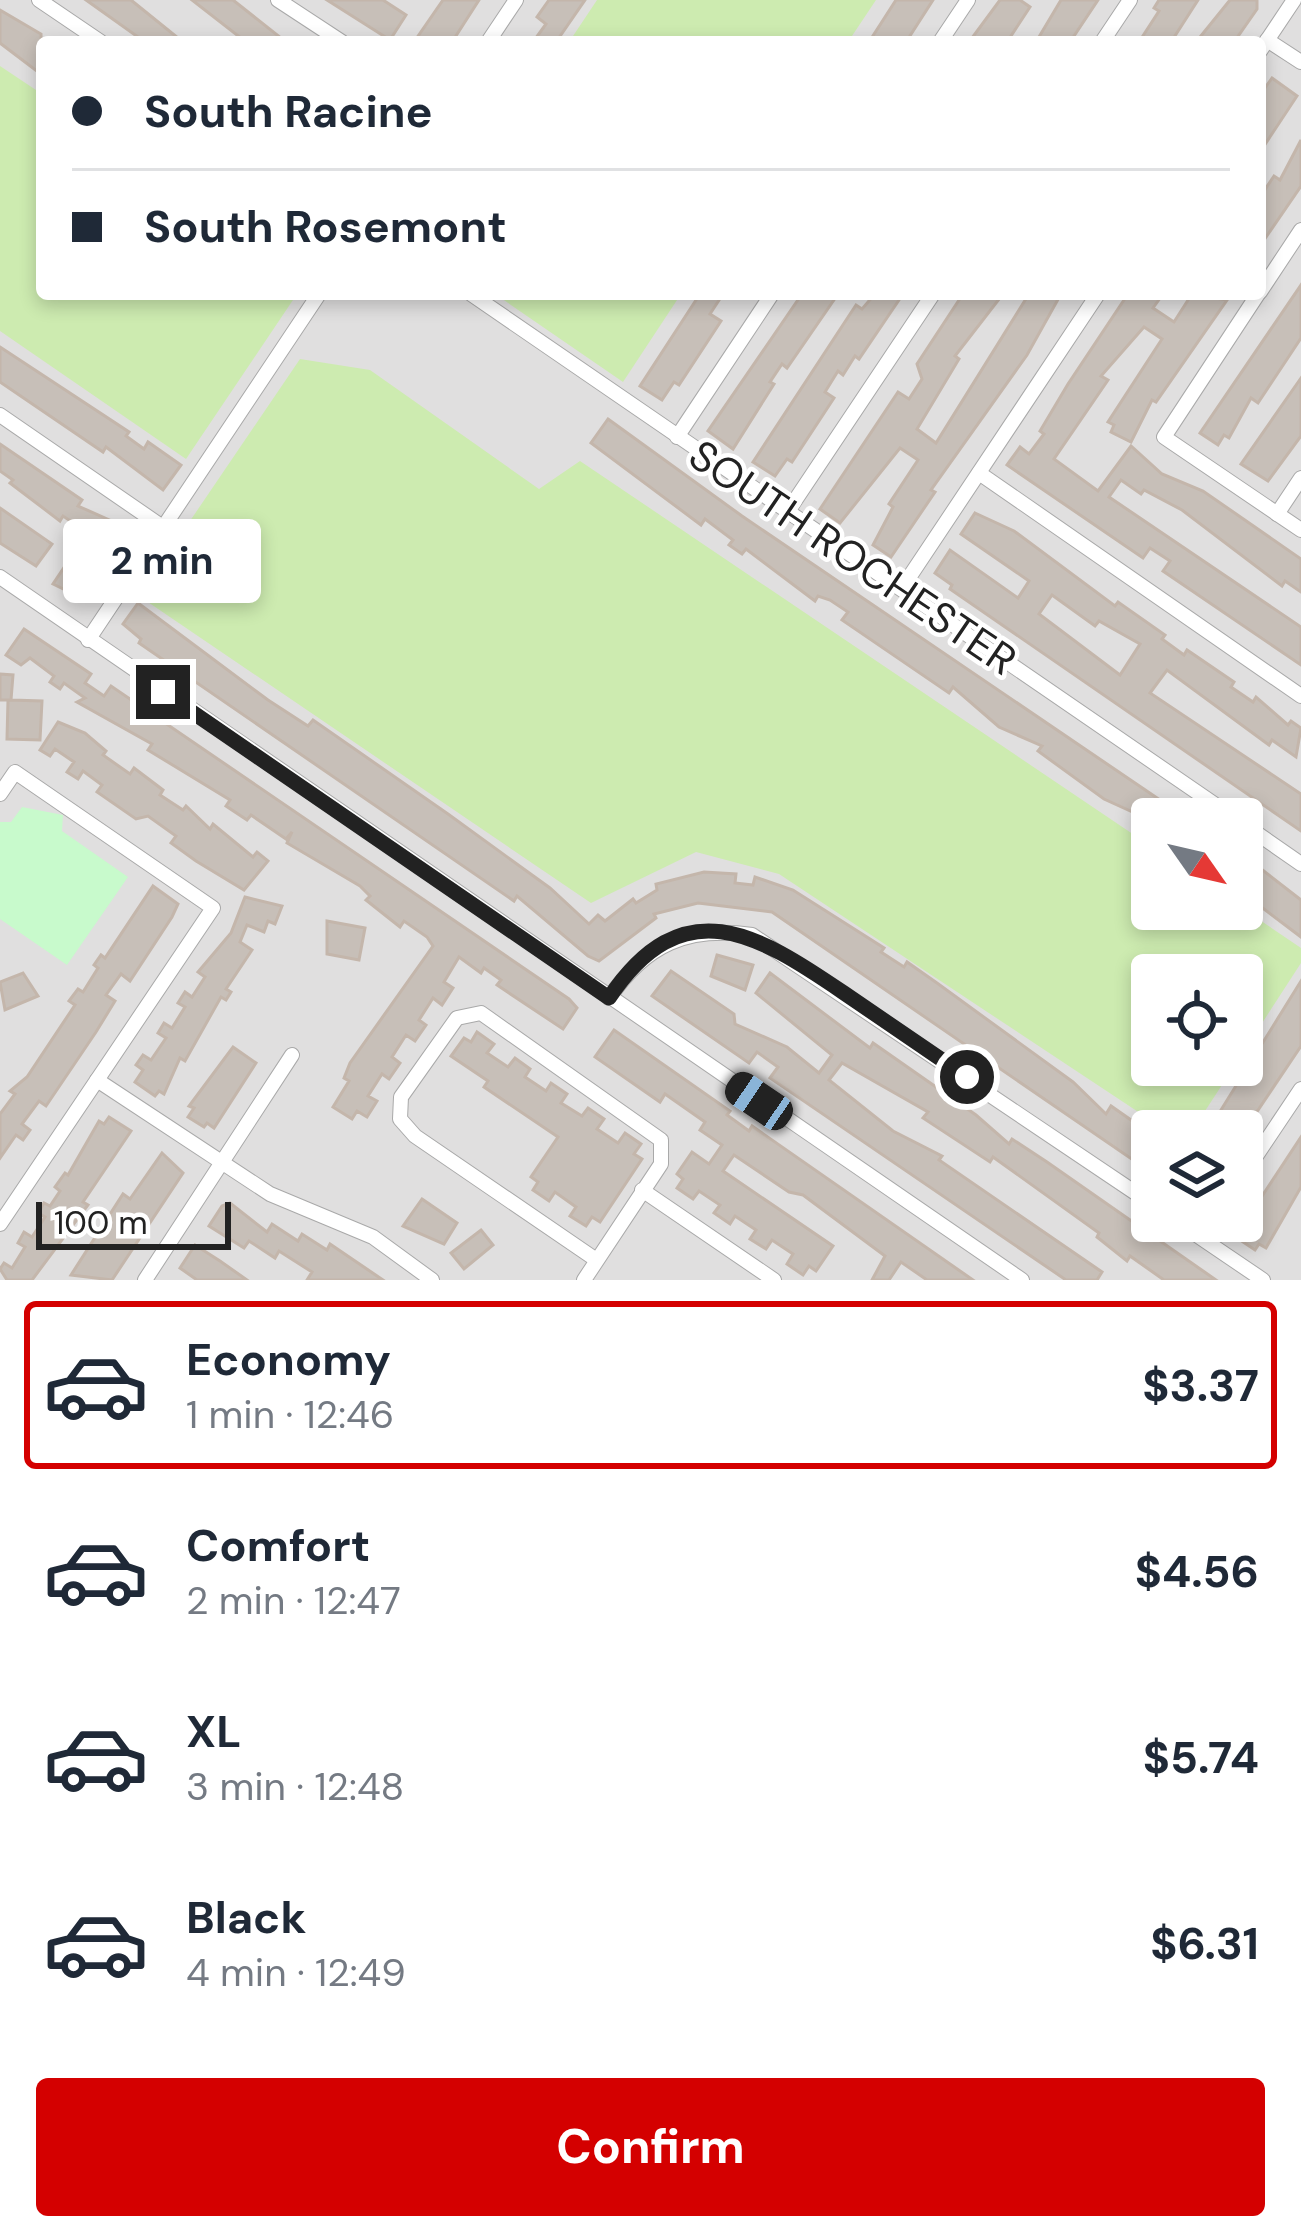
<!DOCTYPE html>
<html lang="en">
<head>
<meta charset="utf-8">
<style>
	:root { --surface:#fff; --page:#f6f6f7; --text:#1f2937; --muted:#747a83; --line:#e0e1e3; --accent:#d40000 }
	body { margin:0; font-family:"DM Sans",sans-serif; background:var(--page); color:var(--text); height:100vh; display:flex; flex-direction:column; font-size:45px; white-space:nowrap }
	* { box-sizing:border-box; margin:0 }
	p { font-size:39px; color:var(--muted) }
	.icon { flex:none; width:66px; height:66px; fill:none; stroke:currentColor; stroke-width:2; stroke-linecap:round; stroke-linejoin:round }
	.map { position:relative; height:1280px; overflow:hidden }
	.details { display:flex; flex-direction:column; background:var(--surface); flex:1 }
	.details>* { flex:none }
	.top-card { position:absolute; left:36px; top:36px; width:1230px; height:264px; border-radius:12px; box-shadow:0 6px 18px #0003; display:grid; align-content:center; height:264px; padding:0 36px; background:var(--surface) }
	.needle { width:78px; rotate:124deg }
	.controls { position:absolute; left:1131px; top:798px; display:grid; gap:24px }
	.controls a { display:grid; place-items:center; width:132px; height:132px; border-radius:12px; background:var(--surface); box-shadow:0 6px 18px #0003; font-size:60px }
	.scale { position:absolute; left:36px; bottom:30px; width:195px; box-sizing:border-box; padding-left:12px; border:6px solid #222; border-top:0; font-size:33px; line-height:42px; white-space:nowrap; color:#222; -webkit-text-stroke:9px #fff; paint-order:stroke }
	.end { position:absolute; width:54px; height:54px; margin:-27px; border:15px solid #222; background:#fff; box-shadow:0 0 0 6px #fff }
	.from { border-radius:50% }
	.bubble { position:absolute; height:84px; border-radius:12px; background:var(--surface); box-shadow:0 6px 18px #0003; font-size:39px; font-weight:700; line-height:84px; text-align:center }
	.car { position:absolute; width:36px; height:72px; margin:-36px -18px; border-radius:15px; box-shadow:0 0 9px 3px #0007; background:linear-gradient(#222 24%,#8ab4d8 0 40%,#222 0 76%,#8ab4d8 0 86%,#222 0) }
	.top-card b { display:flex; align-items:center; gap:42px; height:114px; font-size:45px }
	.top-card b+b { border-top:3px solid var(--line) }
	.top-card i { width:30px; height:30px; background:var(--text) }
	ul { padding:21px 0 0; list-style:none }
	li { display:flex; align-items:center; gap:36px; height:168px; margin:0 24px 18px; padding:0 12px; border:6px solid transparent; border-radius:12px }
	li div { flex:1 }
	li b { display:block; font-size:45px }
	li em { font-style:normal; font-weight:700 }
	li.current { border-color:var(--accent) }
	li>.icon { width:108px; height:108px; stroke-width:1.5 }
	.cta { display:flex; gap:24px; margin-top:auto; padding:24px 36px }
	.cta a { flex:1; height:138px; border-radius:12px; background:var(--accent); color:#fff; font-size:48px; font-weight:700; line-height:138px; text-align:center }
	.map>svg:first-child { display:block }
</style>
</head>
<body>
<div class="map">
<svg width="1301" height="1280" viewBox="0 0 1301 1280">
	<rect width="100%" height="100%" fill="#f2efe9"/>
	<path fill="#e0dfdf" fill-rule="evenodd" d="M 0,0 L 1301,0 L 1301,1280 L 0,1280 ZM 42,42 L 1260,42 L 1260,294 L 42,294 ZM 1152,819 L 1242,819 L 1242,909 L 1152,909 ZM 1152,975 L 1242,975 L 1242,1065 L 1152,1065 ZM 1152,1131 L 1242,1131 L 1242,1221 L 1152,1221 Z"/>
	<g fill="#cdebb0">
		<polygon points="597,0 876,0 848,42 569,42"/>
		<polygon points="0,66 42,94 42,294 297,294 186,459 0,331"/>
		<polygon points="495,294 681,294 623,382"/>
		<polygon points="300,359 370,370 539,489 580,461 1152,847 1152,909 1242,908 1301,948 1301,963 1242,1054 1242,975 1152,975 1152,1065 1235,1065 1192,1131 1167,1131 779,874 696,852 591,903 139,596"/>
	</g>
	<polygon fill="#c8facc" points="22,807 63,815 62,831 128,877 67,965 0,919 0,822 11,822"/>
	<g fill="#c7bfb8" stroke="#c4b6ab" stroke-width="3" fill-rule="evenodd">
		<polygon points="86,0 131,0 183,42 145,42"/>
		<polygon points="192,0 233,0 286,42 246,42"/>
		<polygon points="327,0 383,0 406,15 390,40"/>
		<polygon points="443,0 479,0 452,42 414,42"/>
		<polygon points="549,0 585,0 556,42 533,42 546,24 537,17"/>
		<polygon points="896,0 933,0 906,42 869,42"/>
		<polygon points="1000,0 1020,0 1030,7 1007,42 969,42"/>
		<polygon points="1061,0 1098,0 1070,42 1036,42"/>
		<polygon points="1159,0 1198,0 1171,42 1139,42 1159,11 1154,8"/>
		<polygon points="1230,0 1257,0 1257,9 1234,42 1196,42"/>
		<polygon points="0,10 41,34 42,75 0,43"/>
		<polygon points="1272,78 1297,96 1260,152 1260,95"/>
		<polygon points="1301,140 1301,186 1260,246 1260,197 1274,176 1280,180"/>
		<polygon points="1301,285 1301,338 1258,403 1251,398 1229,438 1224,435 1218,445 1200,433"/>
		<polygon points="700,294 723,294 710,314 721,321 679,385 674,382 662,400 640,386"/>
		<polygon points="802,294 838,294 787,368 782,364 770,382 774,384 733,449 708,431"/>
		<polygon points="875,294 903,294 859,359 855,356 843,375 838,371 825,392 834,398 792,462 787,459 775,476 753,462 856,305 862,309"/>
		<polygon points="963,294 1003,294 955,356 959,359 917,429 936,443 1029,294 1061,294 1027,355 931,490 935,492 891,557 873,545 893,507 889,504 918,460 900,448 840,523 820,509 898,392 909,399 922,379 917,364"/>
		<polygon points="1128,294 1163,294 1153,308 1174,322 1192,294 1227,300 1156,402 1152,400 1131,442 1111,432 1114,425 1108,422 1162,339 1144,327 1101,376 1108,380 1054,459 1098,491 1131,446 1162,474 1203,491 1301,559 1301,592 1285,581 1282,586 1182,510 1144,490 1141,494 1121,480 1109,497 1301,627 1301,665 1163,571 1170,561 1150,548 1143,558 1007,465 1020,447 1029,454 1044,434 1040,431 1068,384"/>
		<polygon points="0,347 129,432 126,436 144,449 148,442 181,465 163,490 106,447 103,452 0,382"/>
		<polygon points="1301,378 1301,436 1268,481 1241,464"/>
		<polygon points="608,419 742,516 1188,819 1148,819 1104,799 1038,751 1042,746 999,727 953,687 949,693 842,620 848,612 830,600 818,596 815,601 746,549 742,554 729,545 733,540 705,519 701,525 591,443"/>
		<polygon points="0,444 82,500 78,506 114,522 111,526 129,538 114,561 94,547 97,543 81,528 63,516 60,521 10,483 13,480 0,471"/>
		<polygon points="0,508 52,544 36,566 0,543"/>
		<path d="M 975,513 L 1014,531 L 1115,606 L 1118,602 L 1165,635 L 1162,639 L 1184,655 L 1187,650 L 1234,682 L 1231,687 L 1253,702 L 1256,697 L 1288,725 L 1291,721 L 1301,728 L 1296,757 L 1272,740 L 1269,745 L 1167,670 L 1150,693 L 1301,794 L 1301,831 L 950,589 L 952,585 L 935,573 L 950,550 L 1018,598 L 1029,581 L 961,534 ZM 1052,595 L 1095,626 L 1099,621 L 1140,644 L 1120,675 L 1039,614 Z"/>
		<polygon points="71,557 101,578 86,600 53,584"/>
		<polygon points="138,603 268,700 308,726 313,720 448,814 550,888 589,924 598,915 605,921 633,899 636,903 657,890 656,884 704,872 736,874 735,883 753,885 755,877 793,890 884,948 881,952 904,967 907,962 937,983 1073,1082 1106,1114 1111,1106 1141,1127 1138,1132 1152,1141 1152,1173 772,912 698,903 654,914 656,918 599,961 588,956 517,896 514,901 139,643 141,639 123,624"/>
		<polygon points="24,629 91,674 85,683 104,696 111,686 569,999 577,1008 563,1029 497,985 501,980 484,968 481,973 459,957 444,982 453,988 442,1005 433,998 419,1020 426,1025 415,1041 406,1035 392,1057 400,1063 389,1079 382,1074 368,1096 377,1101 367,1117 357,1111 352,1119 333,1107 349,1081 344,1078 350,1063 433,946 427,937 404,921 400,927 366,900 370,896 360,886 287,843 292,832 286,839 251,815 247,820 226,806 230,800 148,750 152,744 77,702 85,698 64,683 60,689 50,682 54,676 30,658 21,665 6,655"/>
		<polygon points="0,674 13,675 11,700 42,701 40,740 7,739 8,700 0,700"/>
		<polygon points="58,722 85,733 106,751 103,755 130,774 134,768 163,790 160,795 183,810 186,806 210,829 213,824 253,857 257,852 268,861 244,890 196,861 171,843 176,836 148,816 136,819 97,792 102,785 83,771 78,779 67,772 74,762 55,749 50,756 40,750"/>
		<polygon points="1242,854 1301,900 1301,937 1248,897 1253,890 1242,883"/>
		<polygon points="153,886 178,904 172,917 130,981 121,974 106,995 115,1001 96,1032 46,1106 39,1101 22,1124 30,1130 23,1140 16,1135 0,1158 0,1114 15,1094 10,1091 27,1077 75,1005 69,1001 78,989 83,992 98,968 94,965 101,955 105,958"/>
		<polygon points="245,897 282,906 275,924 268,921 264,932 247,925 240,942 252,950 226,989 231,992 226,1000 221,997 185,1061 180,1058 164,1094 159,1091 155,1096 135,1082 143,1070 136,1065 143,1055 151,1060 166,1038 158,1033 164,1023 172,1028 185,1007 178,1003 185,992 192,997 205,977 198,972 231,933"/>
		<polygon points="327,921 365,928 359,960 327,954"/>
		<polygon points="717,955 753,965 745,990 711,976"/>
		<polygon points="671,971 734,1014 735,1024 787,1047 819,1073 832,1055 756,993 770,973 870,1048 873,1043 976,1115 1009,1144 1012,1139 1047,1162 1216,1280 1164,1280 1130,1256 1127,1261 1097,1237 1099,1233 993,1157 990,1162 923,1118 928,1112 842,1063 829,1080 893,1131 942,1156 939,1160 1102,1272 1097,1280 1066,1280 770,1078 778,1067 757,1052 749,1063 652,996"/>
		<polygon points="23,973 38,996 5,1010 0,982"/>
		<polygon points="1301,981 1301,1046 1244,1131 1208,1131"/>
		<polygon points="614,1030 730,1111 727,1115 749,1131 752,1126 973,1280 927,1280 901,1262 889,1280 872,1280 885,1256 803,1195 789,1192 734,1155 723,1171 833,1246 816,1271 809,1266 803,1275 787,1264 793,1254 772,1240 766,1249 750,1239 756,1230 735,1216 730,1224 714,1213 720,1205 699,1191 693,1199 677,1188 683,1179 677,1174 692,1152 709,1164 722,1145 700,1130 705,1122 665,1094 660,1102 595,1057"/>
		<polygon points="477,1032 494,1044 487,1053 508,1067 515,1058 530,1069 525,1077 546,1091 551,1083 567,1094 561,1103 582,1116 588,1108 604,1119 597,1129 618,1143 625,1133 641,1144 634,1154 642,1159 600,1222 592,1217 586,1226 570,1216 576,1207 555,1192 549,1201 533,1190 538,1182 531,1177 558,1137 484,1087 488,1081 451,1056 464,1038 471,1042"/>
		<polygon points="233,1047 256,1063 214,1128 207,1123 204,1127 188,1117 194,1108 189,1106"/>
		<polygon points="109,1117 131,1131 83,1202 88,1205 32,1280 7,1280 0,1269 4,1263 12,1268 25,1247 18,1243 24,1232 32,1237 45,1217 38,1213 44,1203 50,1206 60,1191 55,1187 65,1173 68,1175 99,1121 104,1124"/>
		<polygon points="1301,1137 1301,1187 1266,1248 1259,1244 1255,1250 1240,1240 1239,1231"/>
		<polygon points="162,1153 183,1173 112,1280 71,1275 123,1194 130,1199"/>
		<polygon points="422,1199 457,1223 444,1244 403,1226"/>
		<polygon points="230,1203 267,1232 272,1224 298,1241 302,1234 327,1250 330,1244 383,1280 307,1280 312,1272 279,1251 275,1258 249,1241 244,1248 209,1226 222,1206"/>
		<polygon points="481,1230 493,1245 464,1269 451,1253"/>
		<polygon points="195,1245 220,1261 247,1280 197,1280 180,1268"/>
	</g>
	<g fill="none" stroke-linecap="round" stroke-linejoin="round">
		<g stroke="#a9a9a9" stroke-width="16">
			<g id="street">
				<polyline points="39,0 101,42"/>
				<polyline points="278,0 342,42"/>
				<polyline points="1267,40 1301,62"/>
				<polyline points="488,42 516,0"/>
				<polyline points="940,42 968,0"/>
				<polyline points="1102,42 1130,0"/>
				<polyline points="1260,51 1294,0"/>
				<polyline points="1260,292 1301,230"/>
				<polyline points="471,294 1236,819"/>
				<polyline points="1258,294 1164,437 1301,530"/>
				<polyline points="0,415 164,528"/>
				<polyline points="677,437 772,294"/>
				<polyline points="979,473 1301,696"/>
				<polyline points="788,511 933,294"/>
				<polyline points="1277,514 1301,478"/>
				<polyline points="0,577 1022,1280"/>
				<polyline points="902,588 1098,294"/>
				<polyline points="88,640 319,294"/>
				<polyline points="0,794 15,772 213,908 0,1224"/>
				<polyline points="1242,823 1301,864"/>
				<path d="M 609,998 C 646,944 687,926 752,935 L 1152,1204"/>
				<polyline points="97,1080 270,1194 373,1237 432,1280"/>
				<polyline points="1242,1177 1301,1089"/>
				<polyline points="642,1190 774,1280"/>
				<polyline points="1176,1221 1263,1280"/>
				<polyline points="145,1280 292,1055"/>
				<polyline points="584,1280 661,1164 661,1140 481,1013 457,1018 401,1097 400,1119 415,1136 595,1259"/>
			</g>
		</g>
		<use href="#street" stroke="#fff" stroke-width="14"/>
	</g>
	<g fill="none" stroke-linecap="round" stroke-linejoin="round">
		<path stroke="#222" stroke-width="15" d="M 163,692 L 609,998 C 683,888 756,933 844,993 C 885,1021 926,1049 967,1077"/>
	</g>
	<g text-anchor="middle" stroke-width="9" stroke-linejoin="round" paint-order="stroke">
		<g font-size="42" fill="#222" stroke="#fff">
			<text transform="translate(853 557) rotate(34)" y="15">SOUTH ROCHESTER</text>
		</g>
	</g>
</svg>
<div class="controls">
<a><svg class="needle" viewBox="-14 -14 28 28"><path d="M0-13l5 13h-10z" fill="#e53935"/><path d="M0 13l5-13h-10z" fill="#747a83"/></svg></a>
<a><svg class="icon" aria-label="locate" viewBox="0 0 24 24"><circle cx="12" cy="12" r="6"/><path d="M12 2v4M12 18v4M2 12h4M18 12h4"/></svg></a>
<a><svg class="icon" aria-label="layers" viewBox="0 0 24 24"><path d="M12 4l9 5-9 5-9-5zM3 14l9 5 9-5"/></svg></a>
</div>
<div class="scale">100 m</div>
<i class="end from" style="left:967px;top:1077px"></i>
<i class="end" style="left:163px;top:692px"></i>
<div class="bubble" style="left:63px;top:519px;width:198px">2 min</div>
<i class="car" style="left:759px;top:1101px;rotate:304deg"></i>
<div class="top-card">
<b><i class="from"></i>South Racine</b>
<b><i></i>South Rosemont</b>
</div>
</div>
<section class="details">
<ul>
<li class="current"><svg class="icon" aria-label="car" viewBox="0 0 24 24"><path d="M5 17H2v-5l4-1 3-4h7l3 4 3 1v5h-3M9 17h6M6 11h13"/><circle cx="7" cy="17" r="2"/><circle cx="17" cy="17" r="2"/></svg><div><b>Economy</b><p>1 min · 12:46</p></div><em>$3.37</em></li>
<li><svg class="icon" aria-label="car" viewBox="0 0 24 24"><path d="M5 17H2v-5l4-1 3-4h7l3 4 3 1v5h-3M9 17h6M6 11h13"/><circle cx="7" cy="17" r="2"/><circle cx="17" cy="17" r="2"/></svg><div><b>Comfort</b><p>2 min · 12:47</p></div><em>$4.56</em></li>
<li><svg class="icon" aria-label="car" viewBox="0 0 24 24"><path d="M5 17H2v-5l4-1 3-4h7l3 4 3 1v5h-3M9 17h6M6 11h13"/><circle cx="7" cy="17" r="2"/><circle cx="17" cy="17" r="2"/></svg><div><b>XL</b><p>3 min · 12:48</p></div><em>$5.74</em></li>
<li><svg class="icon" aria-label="car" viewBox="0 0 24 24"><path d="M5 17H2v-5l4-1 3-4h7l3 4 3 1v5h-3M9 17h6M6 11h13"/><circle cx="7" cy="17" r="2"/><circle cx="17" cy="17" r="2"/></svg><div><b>Black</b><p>4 min · 12:49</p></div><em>$6.31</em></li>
</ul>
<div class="cta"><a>Confirm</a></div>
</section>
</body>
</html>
